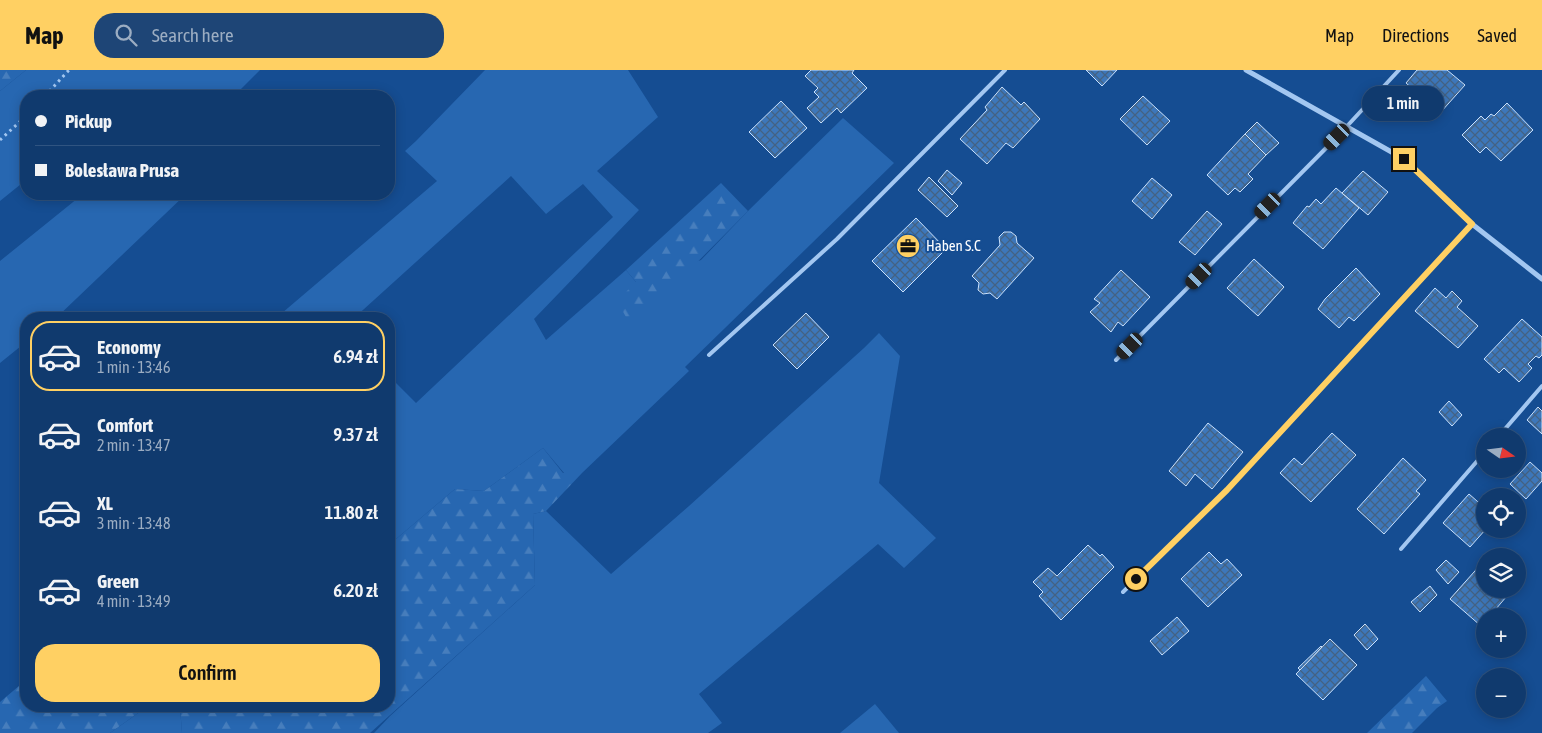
<!DOCTYPE html>
<html lang="en">
<head>
<meta charset="utf-8">
<style>
	:root { --surface:#103a6e; --page:#1e4576; --text:#f1f3f6; --muted:#9cadc2; --line:#305481; --accent:#ffd063 }
	body { margin:0; font-family:"Asap Condensed",sans-serif; background:var(--page); color:var(--text); height:100vh; display:flex; flex-direction:column; font-size:19px; white-space:nowrap }
	* { box-sizing:border-box; margin:0 }
	p { font-size:16px; color:var(--muted) }
	.icon { flex:none; width:28px; height:28px; fill:none; stroke:currentColor; stroke-width:2; stroke-linecap:round; stroke-linejoin:round }
	.map { position:relative; flex:1; overflow:hidden }
	.details { position:absolute; left:20px; top:242px; width:375px; height:400px; display:flex; flex-direction:column; background:var(--surface); border-radius:20px; box-shadow:0 2px 12px #0003,0 0 0 1px var(--line) }
	.details>* { flex:none }
	.hud { position:absolute; left:20px; top:20px; width:375px; height:110px; border-radius:20px; box-shadow:0 2px 12px #0003,0 0 0 1px var(--line); display:grid; align-content:center; height:110px; padding:0 15px; background:var(--surface) }
	.needle { width:32px; rotate:104deg }
	.controls { position:absolute; left:1476px; top:358px; display:grid; gap:10px }
	.controls a { display:grid; place-items:center; width:50px; height:50px; border-radius:50%; background:var(--surface); box-shadow:0 2px 12px #0003,0 0 0 1px var(--line); font-size:25px }
	.end { position:absolute; width:22px; height:22px; margin:-11px; border:6px solid #ffd063; background:#111; box-shadow:0 0 0 2px #111 }
	.from { border-radius:50% }
	.bubble { position:absolute; height:35px; border-radius:18px; background:var(--surface); box-shadow:0 2px 12px #0003,0 0 0 1px var(--line); font-size:16px; font-weight:600; line-height:35px; text-align:center }
	.car { position:absolute; width:15px; height:30px; margin:-15px -8px; border-radius:6px; box-shadow:0 0 4px 1px #0007; background:linear-gradient(#222 24%,#8ab4d8 0 40%,#222 0 76%,#8ab4d8 0 86%,#222 0) }
	.hud b { display:flex; align-items:center; gap:18px; height:48px; font-size:19px }
	.hud b+b { border-top:1px solid var(--line) }
	.hud i { width:12px; height:12px; background:var(--text) }
	ul { padding:9px 0 0; list-style:none }
	li { display:flex; align-items:center; gap:15px; height:70px; margin:0 10px 8px; padding:0 5px; border:2px solid transparent; border-radius:20px }
	li div { flex:1 }
	li b { display:block; font-size:19px }
	li em { font-style:normal; font-weight:600 }
	li.active { border-color:var(--accent) }
	li>.icon { width:45px; height:45px; stroke-width:1.5 }
	.primary-button { display:flex; gap:10px; margin-top:auto; padding:10px 15px }
	.primary-button a { flex:1; height:58px; border-radius:20px; background:var(--accent); color:#111; font-size:20px; font-weight:600; line-height:58px; text-align:center }
	header { display:flex; align-items:center; gap:30px; box-sizing:border-box; height:70px; padding:0 25px; background:var(--accent); color:#111 }
	header strong { font-size:24px }
	nav { display:flex; gap:28px; margin-inline-start:auto; font-size:18px }
	.search { width:350px; height:45px; background:var(--page); display:flex; align-items:center; gap:12px; box-sizing:border-box; padding:0 18px; border-radius:20px; color:var(--muted); font-size:19px }
	.map>svg:first-child { display:block }
</style>
</head>
<body>
<header>
<strong>Map</strong>
<div class="search"><svg class="icon" aria-label="search" viewBox="0 0 24 24"><circle cx="10" cy="10" r="6"/><path d="M15 15l6 6"/></svg>Search here</div>
<nav><a>Map</a><a>Directions</a><a>Saved</a></nav>
</header>
<div class="map">
<svg width="1542" height="663" viewBox="0 0 1542 663">
	<defs>
		<pattern id="forest-firs" width="22" height="20" patternUnits="userSpaceOnUse" patternTransform="scale(1.25)"><rect width="22" height="20" fill="#2767b1"/><path d="M5 1l3.5 6h-7zM16 11l3.5 6h-7z" fill="#477ebd"/></pattern>
		<pattern id="building-cross-hatch" width="8" height="8" patternUnits="userSpaceOnUse" patternTransform="scale(1.25)"><rect width="8" height="8" fill="#3d77ba"/><path d="M0 0l8 8M0 8l8-8" fill="none" stroke="#446283"/></pattern>
	</defs>
	<rect width="100%" height="100%" fill="#154d92"/>
	<g fill="#2767b1">
		<polygon points="26,0 260,0 234,26 26,26 26,110 0,131 0,21"/>
		<polygon points="485,0 628,0 658,47 597,101 639,140 534,249 546,270 626,200 636,212 701,190 748,141 843,48 894,93 685,297 689,301 582,403 564,403 543,378 484,421 455,419 389,475 389,306 416,333 613,147 583,114 546,144 511,106 353,249 275,249 437,111 405,81 416,71"/>
		<polygon points="83,124 186,124 55,249 26,249 26,272 0,293 0,191"/>
		<polygon points="879,263 900,286 879,413 936,468 904,498 878,474 699,624 722,653 708,663 374,663 390,646 535,515 533,444 546,441 611,504 689,436 864,278"/>
		<polygon points="875,634 899,663 840,663"/>
		<polygon points="148,636 180,636 182,663 110,663"/>
	</g>
	<g fill="url(#forest-firs)">
		<polygon points="0,0 26,0 0,21"/>
		<polygon points="721,113 748,141 644,246 626,247 617,231 636,212 626,200"/>
		<polygon points="543,378 563,403 582,403 546,441 533,444 535,515 370,663 182,663 180,636 389,636 389,475 455,419 484,421"/>
		<polygon points="1426,606 1447,631 1437,638 1412,663 1367,663"/>
		<polygon points="26,610 26,636 148,636 110,663 0,663 0,632"/>
	</g>
	<g fill="url(#building-cross-hatch)" stroke="#cae1fc">
		<polygon points="811,0 854,0 852,3 867,18 841,43 837,38 821,53 807,38 819,27 814,22 818,18 805,6"/>
		<polygon points="1086,0 1117,0 1102,16"/>
		<polygon points="1417,0 1447,0 1465,15 1440,43 1406,13"/>
		<polygon points="1002,17 1021,35 1024,32 1040,49 1013,78 1006,73 987,94 960,69 987,40 985,37"/>
		<polygon points="1143,26 1170,51 1147,75 1120,49"/>
		<polygon points="781,31 807,58 775,88 749,62"/>
		<polygon points="1507,33 1533,60 1501,91 1486,77 1480,83 1462,65 1481,46 1485,50 1491,44 1494,46"/>
		<polygon points="1257,52 1279,73 1266,85 1245,64"/>
		<polygon points="1245,64 1266,85 1248,104 1253,109 1240,122 1235,118 1228,125 1207,105"/>
		<polygon points="947,100 962,113 952,125 938,111"/>
		<polygon points="1363,101 1388,122 1368,145 1342,123"/>
		<polygon points="929,107 958,136 947,147 918,120"/>
		<polygon points="1152,108 1172,125 1152,149 1132,131"/>
		<polygon points="1336,118 1359,138 1323,179 1293,153 1307,136 1309,137 1316,129 1321,134"/>
		<polygon points="1207,141 1222,154 1195,185 1179,172"/>
		<polygon points="916,148 946,179 903,222 872,191"/>
		<polygon points="1004,162 1011,162 1016,166 1017,173 1034,188 997,229 990,223 983,224 978,220 979,213 972,206 1000,175 999,167"/>
		<polygon points="1254,189 1284,217 1258,246 1227,218"/>
		<polygon points="1356,198 1380,224 1354,251 1349,247 1339,258 1318,239 1325,229"/>
		<polygon points="1121,200 1150,227 1123,256 1118,252 1111,262 1090,242 1100,233 1094,229"/>
		<polygon points="1435,218 1446,228 1452,221 1462,231 1457,237 1478,256 1458,278 1415,241"/>
		<polygon points="806,243 829,267 797,299 773,275"/>
		<polygon points="1522,249 1542,267 1542,285 1539,288 1536,286 1528,294 1532,298 1519,312 1504,298 1499,303 1484,289"/>
		<polygon points="1449,331 1462,345 1452,356 1439,342"/>
		<polygon points="1538,337 1542,341 1542,364 1527,350"/>
		<polygon points="1208,353 1243,382 1212,419 1195,404 1186,416 1169,401"/>
		<polygon points="1332,363 1356,385 1311,432 1280,403 1294,388 1302,395"/>
		<polygon points="1403,388 1426,410 1416,421 1420,424 1384,464 1357,439"/>
		<polygon points="1530,392 1542,403 1542,411 1526,429 1510,414"/>
		<polygon points="1469,424 1485,438 1486,459 1470,477 1443,453"/>
		<polygon points="1088,475 1100,486 1102,484 1114,497 1061,550 1039,526 1043,522 1033,512 1048,498 1057,506"/>
		<polygon points="1209,482 1221,494 1227,489 1242,505 1208,537 1181,509"/>
		<polygon points="1446,490 1459,502 1448,514 1436,500"/>
		<polygon points="1482,493 1485,496 1485,519 1512,520 1490,546 1485,546 1485,552 1481,556 1450,529"/>
		<polygon points="1430,516 1437,525 1420,542 1411,532"/>
		<polygon points="1177,547 1189,561 1162,585 1150,571"/>
		<polygon points="1365,554 1378,569 1367,580 1354,565"/>
		<polygon points="1330,569 1357,595 1323,630 1296,604"/>
		<polygon points="1321,576 1322,577 1300,600 1298,598"/>
	</g>
	<g fill="none" stroke-linecap="round" stroke-linejoin="round">
		<g stroke="#a3c7f1" stroke-width="3" stroke-dasharray="2.5 4" stroke-linecap="butt">
			<polyline points="45,26 69,0"/>
			<polyline points="0,70 26,46"/>
		</g>
		<g stroke="#a3c7f1" stroke-width="4">
			<polyline points="709,285 837,169 1005,0"/>
			<polyline points="1116,290 1337,67 1399,0"/>
			<polyline points="1499,366 1542,316"/>
			<polyline points="1401,479 1485,382"/>
			<polyline points="1123,522 1227,420 1472,154"/>
		</g>
		<polyline stroke="#a3c7f1" stroke-width="5" points="1246,0 1404,89 1472,154 1542,209"/>
	</g>
	<g fill="none" stroke-linecap="round" stroke-linejoin="round">
		<polyline stroke="#ffd063" stroke-width="6" points="1136,509 1227,420 1472,154 1404,89"/>
	</g>
	<defs>
		<g id="office-disc" transform="scale(1.25)"><circle r="9.5" fill="#ffd063" stroke="#154d92"/><path d="M-6-3h4V-5.5h4V-3h4V5H-6ZM-1-4.5V-3h2v-1.5ZM-6 0V1H6V0Z" fill="#111"/></g>
	</defs>
	<g fill-rule="evenodd">
		<use href="#office-disc" x="908" y="176"/>
	</g>
	<g text-anchor="middle" stroke-width="4" stroke-linejoin="round" paint-order="stroke">
		<g font-size="15" fill="#fff" stroke="#154d92" text-anchor="start">
			<text x="926" y="181">Haben S.C</text>
		</g>
	</g>
</svg>
<div class="controls">
<a><svg class="needle" viewBox="-14 -14 28 28"><path d="M0-13l5 13h-10z" fill="#e53935"/><path d="M0 13l5-13h-10z" fill="#9cadc2"/></svg></a>
<a><svg class="icon" aria-label="locate" viewBox="0 0 24 24"><circle cx="12" cy="12" r="6"/><path d="M12 2v4M12 18v4M2 12h4M18 12h4"/></svg></a>
<a><svg class="icon" aria-label="layers" viewBox="0 0 24 24"><path d="M12 4l9 5-9 5-9-5zM3 14l9 5 9-5"/></svg></a>
<a>+</a>
<a>−</a>
</div>
<i class="end from" style="left:1136px;top:509px"></i>
<i class="end" style="left:1404px;top:89px"></i>
<div class="bubble" style="left:1362px;top:16px;width:82px">1 min</div>
<i class="car" style="left:1337px;top:67px;rotate:225deg"></i>
<i class="car" style="left:1268px;top:136px;rotate:225deg"></i>
<i class="car" style="left:1199px;top:206px;rotate:224deg"></i>
<i class="car" style="left:1130px;top:276px;rotate:225deg"></i>
<div class="hud">
<b><i class="from"></i>Pickup</b>
<b><i></i>Bolesława Prusa</b>
</div>
<section class="details">
<ul>
<li class="active"><svg class="icon" aria-label="car" viewBox="0 0 24 24"><path d="M5 17H2v-5l4-1 3-4h7l3 4 3 1v5h-3M9 17h6M6 11h13"/><circle cx="7" cy="17" r="2"/><circle cx="17" cy="17" r="2"/></svg><div><b>Economy</b><p>1 min · 13:46</p></div><em>6.94 zł</em></li>
<li><svg class="icon" aria-label="car" viewBox="0 0 24 24"><path d="M5 17H2v-5l4-1 3-4h7l3 4 3 1v5h-3M9 17h6M6 11h13"/><circle cx="7" cy="17" r="2"/><circle cx="17" cy="17" r="2"/></svg><div><b>Comfort</b><p>2 min · 13:47</p></div><em>9.37 zł</em></li>
<li><svg class="icon" aria-label="car" viewBox="0 0 24 24"><path d="M5 17H2v-5l4-1 3-4h7l3 4 3 1v5h-3M9 17h6M6 11h13"/><circle cx="7" cy="17" r="2"/><circle cx="17" cy="17" r="2"/></svg><div><b>XL</b><p>3 min · 13:48</p></div><em>11.80 zł</em></li>
<li><svg class="icon" aria-label="car" viewBox="0 0 24 24"><path d="M5 17H2v-5l4-1 3-4h7l3 4 3 1v5h-3M9 17h6M6 11h13"/><circle cx="7" cy="17" r="2"/><circle cx="17" cy="17" r="2"/></svg><div><b>Green</b><p>4 min · 13:49</p></div><em>6.20 zł</em></li>
</ul>
<div class="primary-button"><a>Confirm</a></div>
</section>
</div>
</body>
</html>
